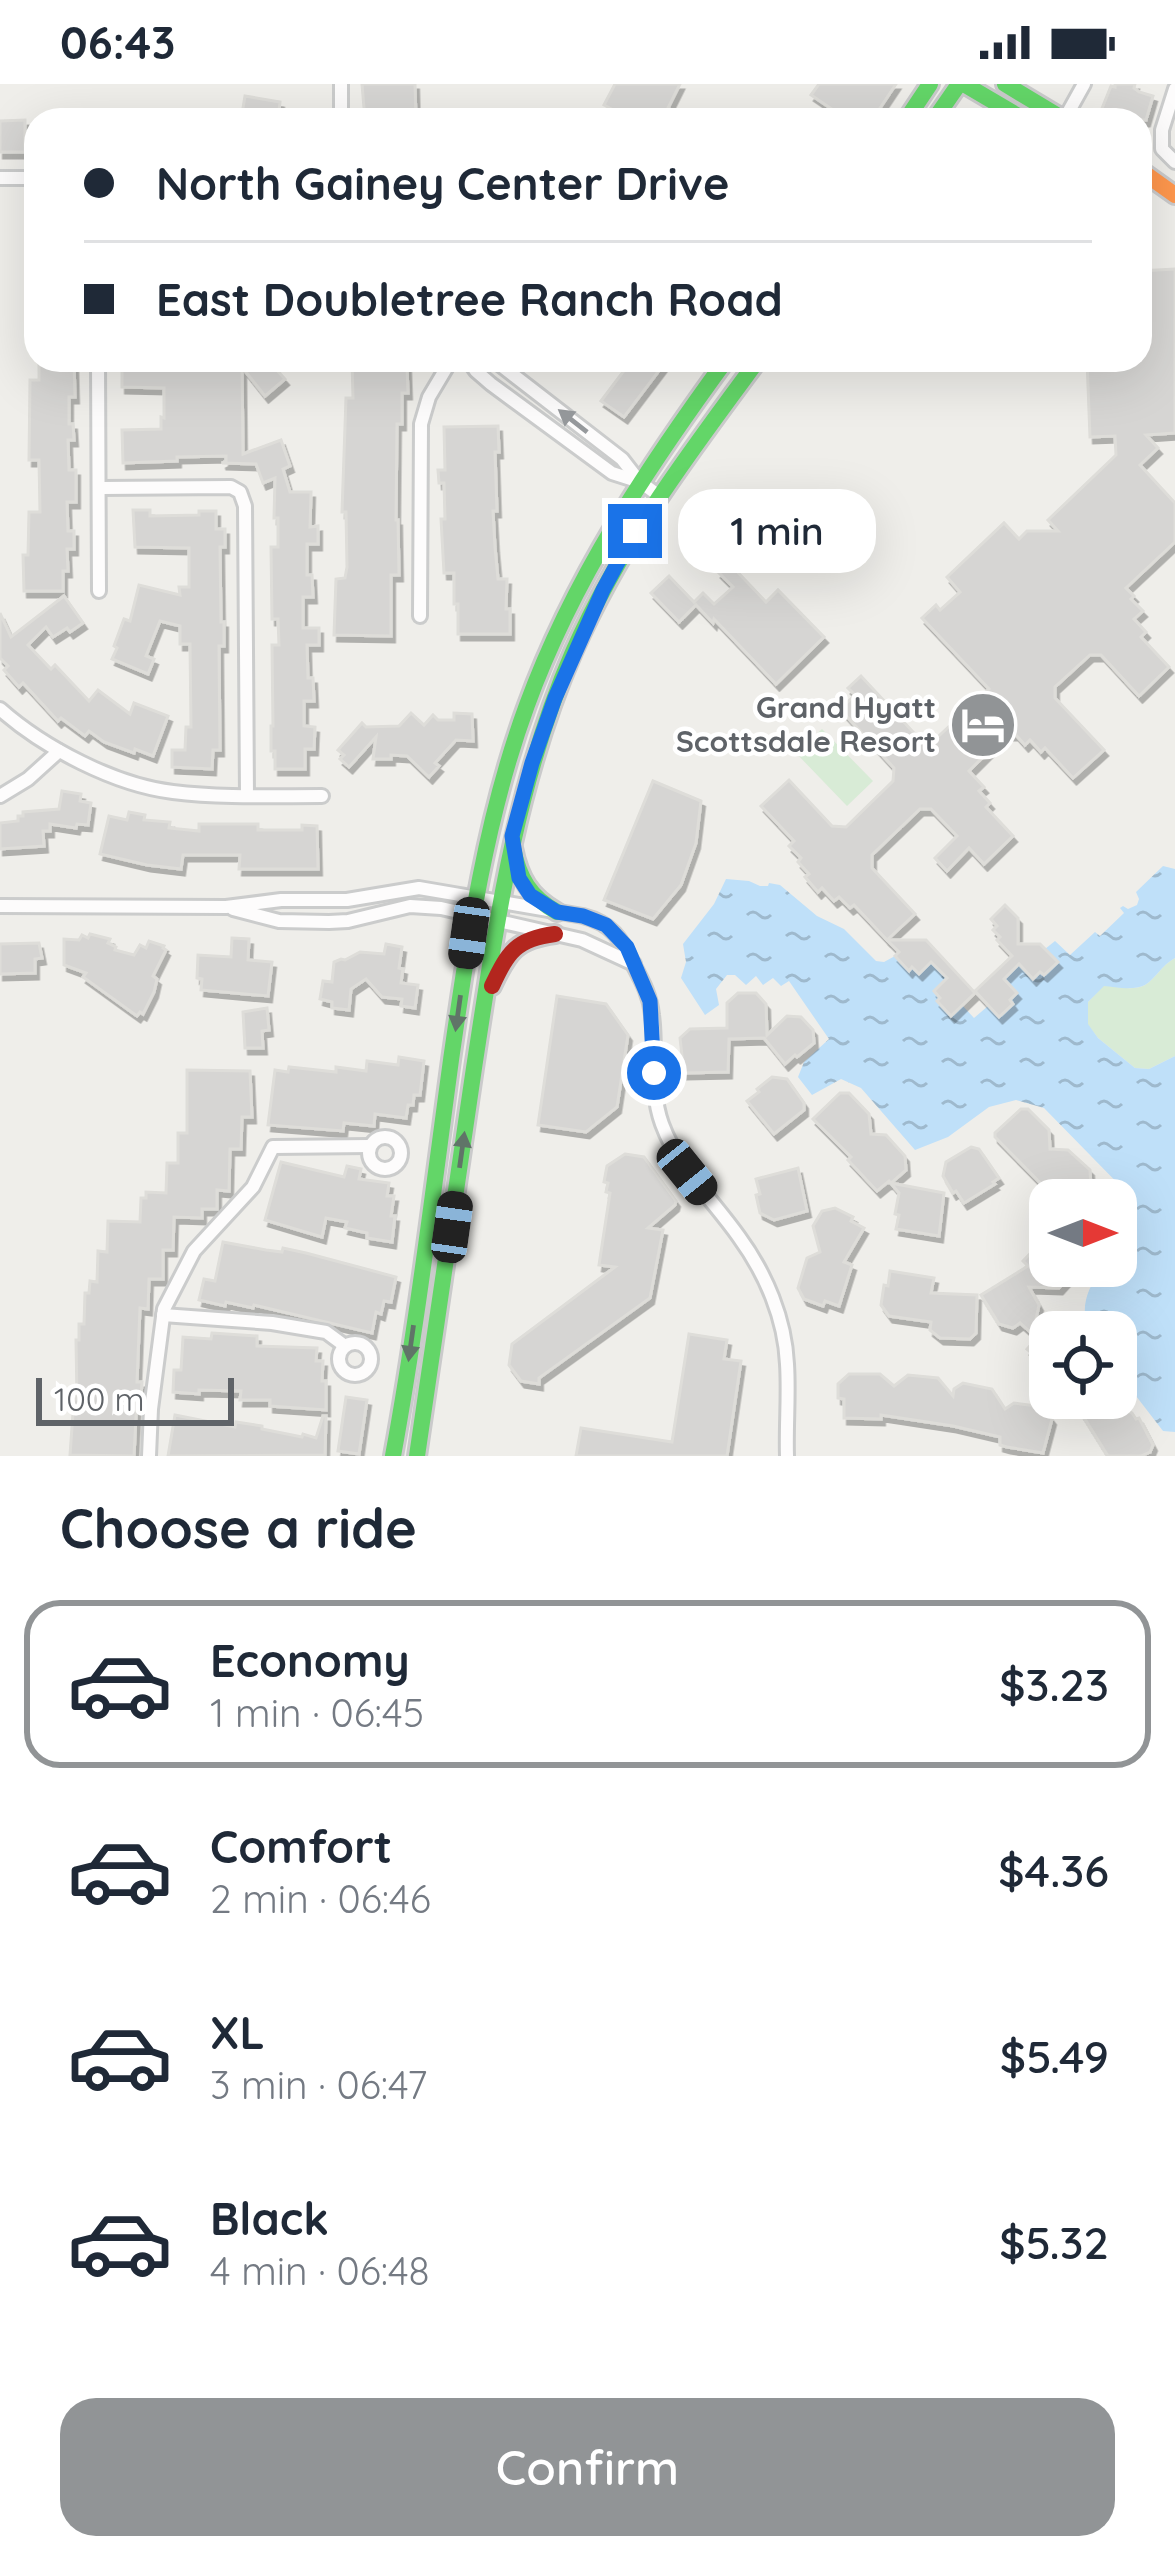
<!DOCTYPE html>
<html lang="en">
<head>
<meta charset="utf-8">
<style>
	:root { --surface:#fff; --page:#f6f6f7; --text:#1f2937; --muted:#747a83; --line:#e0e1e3; --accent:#919496 }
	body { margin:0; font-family:Quicksand,sans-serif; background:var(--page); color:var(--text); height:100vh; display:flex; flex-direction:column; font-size:45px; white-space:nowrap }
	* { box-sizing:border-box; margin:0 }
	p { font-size:39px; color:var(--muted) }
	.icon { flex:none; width:66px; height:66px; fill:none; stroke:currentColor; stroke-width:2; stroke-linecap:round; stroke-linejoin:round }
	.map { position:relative; height:1372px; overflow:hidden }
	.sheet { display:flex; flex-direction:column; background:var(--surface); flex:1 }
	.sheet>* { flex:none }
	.banner { position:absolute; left:24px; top:24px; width:1128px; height:264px; border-radius:36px; box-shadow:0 12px 48px #0002; display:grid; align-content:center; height:264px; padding:0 60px; background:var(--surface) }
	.needle { width:78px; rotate:90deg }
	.controls { position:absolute; left:1029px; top:1095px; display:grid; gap:24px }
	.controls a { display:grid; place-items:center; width:108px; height:108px; border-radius:24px; background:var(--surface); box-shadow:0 12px 48px #0002; font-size:60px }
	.scale { position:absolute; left:36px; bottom:30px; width:198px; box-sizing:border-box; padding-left:12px; border:6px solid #5f6368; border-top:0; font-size:33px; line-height:42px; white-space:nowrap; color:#5f6368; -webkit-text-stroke:9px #fff; paint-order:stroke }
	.end { position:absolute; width:54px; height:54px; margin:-27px; border:15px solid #1a73e8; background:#fff; box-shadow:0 0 0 6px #fff }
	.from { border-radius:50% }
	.bubble { position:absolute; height:84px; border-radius:36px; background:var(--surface); box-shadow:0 12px 48px #0002; font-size:39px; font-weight:600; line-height:84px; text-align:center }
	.car { position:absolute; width:36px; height:72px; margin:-36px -18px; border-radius:15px; box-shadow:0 0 9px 3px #0007; background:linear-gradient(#222 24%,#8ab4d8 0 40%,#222 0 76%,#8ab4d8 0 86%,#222 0) }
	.banner b { display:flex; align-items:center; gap:42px; height:114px; font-size:45px }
	.banner b+b { border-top:3px solid var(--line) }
	.banner i { width:30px; height:30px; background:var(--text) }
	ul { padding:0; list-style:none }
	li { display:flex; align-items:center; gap:36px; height:168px; margin:0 24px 18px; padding:0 36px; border:6px solid transparent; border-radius:36px }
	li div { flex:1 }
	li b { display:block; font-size:45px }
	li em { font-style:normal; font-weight:600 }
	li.on { border-color:var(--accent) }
	li>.icon { width:108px; height:108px; stroke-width:1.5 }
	h2 { padding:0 60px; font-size:54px; line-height:144px }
	.primary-button { display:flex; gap:24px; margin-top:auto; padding:24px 60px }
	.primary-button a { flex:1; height:138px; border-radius:36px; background:var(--accent); color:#fff; font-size:48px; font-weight:600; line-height:138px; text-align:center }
	.status { display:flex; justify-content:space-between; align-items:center; height:84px; padding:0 60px; background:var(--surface); direction:ltr }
	.status svg { height:33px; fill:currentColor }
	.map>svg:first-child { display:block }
</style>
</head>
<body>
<div class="status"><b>06:43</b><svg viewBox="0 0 49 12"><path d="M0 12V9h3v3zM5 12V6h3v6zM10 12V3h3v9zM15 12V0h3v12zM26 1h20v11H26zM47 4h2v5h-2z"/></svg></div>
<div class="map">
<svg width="1175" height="1372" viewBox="0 0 1175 1372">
	<defs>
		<pattern id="water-ripples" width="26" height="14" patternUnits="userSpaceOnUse" patternTransform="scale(3)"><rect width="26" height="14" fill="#bfe0f9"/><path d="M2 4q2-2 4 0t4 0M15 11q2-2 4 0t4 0" fill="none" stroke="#9eb9cd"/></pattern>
		<filter id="shadow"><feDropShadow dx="3.5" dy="6" stdDeviation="0" flood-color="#0004"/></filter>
	</defs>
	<rect width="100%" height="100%" fill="#efeeea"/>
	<g fill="#d8ebd6">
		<polygon points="822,645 873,697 847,722 796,669"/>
		<path d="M 1175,874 L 1175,972 L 1149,985 L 1135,984 L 1098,954 L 1088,941 L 1088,918 L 1104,901 C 1116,903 1134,907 1145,901 C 1155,895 1162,881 1175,874 Z"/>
	</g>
	<path fill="url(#water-ripples)" d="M 1163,782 L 1175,785 L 1175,874 C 1162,881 1155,895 1145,901 C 1134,907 1115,903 1104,902 L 1088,918 L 1088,940 L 1098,954 L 1135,984 L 1149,985 L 1175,972 L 1175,1348 L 1163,1347 L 1116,1286 L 1116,1248 L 1089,1248 C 1079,1222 1088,1204 1103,1182 L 1116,1182 L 1116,1167 L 1135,1146 L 1137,1119 L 1044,1024 L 1016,1016 L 989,1023 L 948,1053 L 915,1066 L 861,1004 L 841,995 L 812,1011 L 798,993 L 804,978 L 829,955 L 789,897 L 781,902 L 773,894 L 763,901 L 756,892 L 746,901 L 735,891 L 727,891 L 716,905 L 719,921 L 705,931 L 681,894 L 686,878 L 683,860 L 714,820 L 726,795 L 749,797 L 760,802 L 768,802 L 769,799 L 780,801 L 817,832 L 844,845 L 876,877 L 884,878 L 895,872 L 908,886 L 912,883 L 919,890 L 932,877 L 936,880 L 943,874 L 950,883 L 947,894 L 934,907 L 940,914 L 937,918 L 951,931 L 962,921 L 974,934 L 988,922 L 1000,933 L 1013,920 L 1010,916 L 1017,910 L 1003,895 L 1019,880 L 1033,894 L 1057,878 L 1045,865 L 1055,857 L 1070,871 L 1095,848 L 1100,852 L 1124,829 L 1120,824 L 1123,822 L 1128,825 L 1137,821 L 1139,815 L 1136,808 Z"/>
	<g fill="#d6d5d3" stroke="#deddd9" stroke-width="3" filter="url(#shadow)">
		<polygon points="362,0 415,0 416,36 365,36"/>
		<polygon points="615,0 680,0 668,24 690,36 632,36 604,21"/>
		<polygon points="819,0 896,0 872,36 848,36 811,11"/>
		<polygon points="1115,0 1135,0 1134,4 1139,8 1153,12 1146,36 1105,35 1101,27 1111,2 1115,3"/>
		<polygon points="245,12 280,18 278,36 241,36"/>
		<polygon points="25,36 25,68 0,68 0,37"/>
		<polygon points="1175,185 1175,349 1146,351 1158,364 1140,381 1175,419 1175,458 1126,504 1134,512 1131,515 1143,527 1134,535 1146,548 1141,553 1169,583 1139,612 1101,571 1090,571 1055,603 1055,614 1104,666 1073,694 1045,664 1041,668 1030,656 1025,661 1015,650 1006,650 969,687 984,703 979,707 990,719 986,723 1013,752 984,780 969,764 947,787 935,774 957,752 931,725 920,725 872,771 872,784 915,830 887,856 854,821 850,824 839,813 834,817 822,804 818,808 805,793 809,790 798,778 801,774 789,762 794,757 761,722 789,696 832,742 846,743 893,697 894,684 840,625 855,611 848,604 861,592 927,663 989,605 922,534 936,521 940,526 960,508 947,493 1004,439 1019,455 1027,447 1058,447 1048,436 1116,371 1115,352 1090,353 1087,276 1140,276 1140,187"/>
		<polygon points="39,276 74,276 75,313 69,313 69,340 73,340 74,356 68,356 69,386 76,386 76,418 67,418 68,447 74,447 74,465 67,465 68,487 63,487 63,507 24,507 23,471 28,471 29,428 40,428 39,376 29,376 30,296 39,296"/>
		<polygon points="122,276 242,277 243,370 281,356 290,382 283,385 290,408 311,408 310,443 318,442 318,460 307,460 307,491 312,491 313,513 303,513 303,544 319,544 319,561 307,561 308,594 313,594 314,617 304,617 304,642 315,643 314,665 305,665 305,685 275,685 275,667 271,667 271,642 273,642 272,561 279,561 278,535 272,535 271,463 278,463 278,434 274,434 275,394 263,399 256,380 222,379 226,377 226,372 177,373 177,377 123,379 122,346 161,345 161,333 164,334 164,304 122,303"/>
		<polygon points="258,276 282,276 274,283 285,295 265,312 245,287"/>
		<polygon points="352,276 392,276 392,283 407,282 408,309 402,309 402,340 397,340 396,436 398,436 399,491 391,491 391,552 334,551 336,495 345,494 347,483 346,428 342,428 346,314 353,314"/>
		<polygon points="632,276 667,276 624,333 601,317"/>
		<polygon points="498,342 499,368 495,368 497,427 493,427 495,463 498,495 507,495 506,525 510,525 510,550 458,550 458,520 454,520 454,489 444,489 441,435 445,435 444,399 439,399 438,386 445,386 444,343"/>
		<polygon points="133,426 150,426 150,432 199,431 199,427 216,427 216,445 225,445 225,463 220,463 221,538 224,538 224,562 219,562 220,666 213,666 212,685 172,683 172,666 185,666 186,643 191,643 190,560 180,560 180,542 160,537 146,572 154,575 148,590 112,575 117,564 114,562 124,535 130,537 139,501 180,511 179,503 189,503 189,464 135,463"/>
		<polygon points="728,478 766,518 778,506 824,553 776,600 714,535 713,539 696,521 679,538 651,509 669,492 694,518 703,509 714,520 733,503 718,488"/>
		<polygon points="64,512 83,539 70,548 67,544 53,553 46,543 28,561 51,585 55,581 89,617 98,606 130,630 134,619 168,632 153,672 135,665 134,669 104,658 89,647 85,652 61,634 58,637 23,599 19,603 4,586 8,582 0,574 0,529 11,553"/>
		<polygon points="411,629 424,641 433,631 438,636 454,636 454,629 472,630 473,657 456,656 435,679 439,682 429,693 407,672 391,671 391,675 373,675 376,653 349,683 340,675 344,671 338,666 362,639 366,643 399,642"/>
		<polygon points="653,697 701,717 696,759 681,801 653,835 604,816"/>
		<polygon points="62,707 81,710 80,717 91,719 88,741 77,740 76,744 50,740 50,747 43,747 44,762 0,765 0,739 18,737 18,732 23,732 23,728 59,725"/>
		<polygon points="129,728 145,731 144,736 170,738 169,744 199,747 199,740 258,740 258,746 302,746 302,741 317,742 318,785 239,785 240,771 183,771 181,785 147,781 100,770 109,732 127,736"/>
		<polygon points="1005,821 1018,834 1018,860 1040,860 1058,878 1044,891 1040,888 1033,895 1019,880 1004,895 1017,909 1010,916 1013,920 999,933 975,907 1012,872 997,856 1000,853 993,846 997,842 991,835"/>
		<polygon points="90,850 110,855 108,859 116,863 115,866 134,871 140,861 146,864 149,857 164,862 163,864 166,866 153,892 157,895 154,908 143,930 140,928 137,932 83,893 86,889 64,881 64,855 79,856 82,851 88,854"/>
		<polygon points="232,854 249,855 248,876 272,878 268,912 201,906 202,895 197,894 198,871 231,873"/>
		<polygon points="887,856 926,856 975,909 951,932 937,917 940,914 934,907 947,894 931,878 919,890 912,883 909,887 895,872 899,868"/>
		<polygon points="39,859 42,874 35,875 35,889 0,890 0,860"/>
		<polygon points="386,860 402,863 399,884 403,885 401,899 418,901 415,924 401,922 402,915 382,913 366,895 351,905 349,926 332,924 332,918 320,915 323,897 332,898 334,878 341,875 345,876 360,868 384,870"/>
		<polygon points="738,909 756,909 766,920 767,951 787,932 801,933 813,946 814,959 797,973 795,971 785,980 764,954 729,955 728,988 684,989 680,954 690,945 727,944 727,919"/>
		<polygon points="557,912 606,920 628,951 617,1023 586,1048 538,1041"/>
		<polygon points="267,924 269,946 262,947 263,964 245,964 243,928"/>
		<polygon points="399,973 424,977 420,1011 414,1011 413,1021 408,1021 406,1034 375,1030 374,1042 344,1039 343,1047 268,1041 275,986 288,988 289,983 336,988 336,983 366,987 367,977 398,981"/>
		<polygon points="187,986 250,987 252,1033 242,1033 241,1065 230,1065 229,1107 217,1106 217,1125 202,1125 202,1134 174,1133 173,1166 163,1166 163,1195 149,1195 148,1225 140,1224 137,1298 142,1298 141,1313 137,1313 134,1372 70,1371 74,1315 77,1315 76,1256 79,1256 79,1240 84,1240 85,1209 89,1209 90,1197 97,1198 98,1167 107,1168 108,1137 140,1138 141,1114 146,1114 146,1108 166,1109 167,1079 178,1079 178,1049 187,1049"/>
		<polygon points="772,993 787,995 804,1019 804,1026 774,1050 747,1017 759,1008 757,1005"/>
		<polygon points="840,1009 849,1009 869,1030 871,1050 886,1051 905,1072 906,1086 891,1099 944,1109 939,1152 896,1145 899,1131 895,1130 899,1109 889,1097 877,1107 848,1076 851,1073 813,1035"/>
		<polygon points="1021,1025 1028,1025 1049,1046 1050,1065 1068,1066 1090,1086 1091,1102 1109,1103 1130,1124 1129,1134 1116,1146 1116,1116 1057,1116 995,1053 995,1049"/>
		<polygon points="971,1063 979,1065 999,1094 993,1098 995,1100 964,1119 956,1107 953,1109 943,1092 946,1078"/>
		<polygon points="625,1070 644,1073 676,1117 675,1121 648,1144 663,1146 650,1214 539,1294 539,1300 521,1297 509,1281 512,1260 615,1183 599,1181 610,1109 606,1108 608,1099 604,1098 607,1082"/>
		<polygon points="281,1078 344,1093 347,1082 361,1085 359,1095 389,1099 387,1112 394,1112 391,1132 395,1132 392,1158 367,1154 367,1149 345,1144 347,1138 326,1134 322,1153 265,1136"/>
		<polygon points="798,1084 807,1127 774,1136 760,1129 756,1111 760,1110 756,1095"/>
		<polygon points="835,1124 853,1133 851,1137 864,1144 844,1178 852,1181 839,1222 825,1217 823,1222 804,1215 798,1204 807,1174 820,1168 813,1142 822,1127"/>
		<polygon points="1050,1149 1050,1182 1079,1182 1059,1204 1029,1203 1039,1221 1036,1235 1060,1236 1073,1248 1050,1248 1050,1285 1027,1265 1037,1254 1020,1239 1013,1244 999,1240 981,1211 1028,1182 1023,1177"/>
		<polygon points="223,1158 266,1166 282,1168 283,1164 306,1169 396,1193 391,1218 384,1217 381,1230 376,1228 372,1249 254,1221 253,1224 226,1218 225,1222 199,1216 204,1195 215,1197"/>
		<polygon points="890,1187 934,1194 931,1209 977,1211 976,1249 970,1255 940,1254 930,1246 931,1238 889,1232 881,1221 884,1201 888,1202"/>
		<polygon points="212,1249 257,1252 257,1262 317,1264 316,1277 323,1277 322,1297 326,1297 326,1326 270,1322 270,1316 240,1316 241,1307 199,1306 199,1310 173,1308 174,1286 181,1286 183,1253 211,1255"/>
		<polygon points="689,1250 727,1256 724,1275 741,1277 727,1372 576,1372 581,1344 672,1358"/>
		<polygon points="849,1290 880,1290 894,1302 908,1291 938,1294 953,1312 954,1305 963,1299 992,1305 1005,1325 1014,1319 1043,1323 1052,1335 1043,1369 1007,1363 1000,1361 1000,1353 953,1342 881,1331 881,1335 844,1334 844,1315 838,1314 838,1300"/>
		<polygon points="346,1313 367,1316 359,1370 338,1367"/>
		<polygon points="1072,1314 1121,1314 1119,1323 1132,1329 1136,1335 1139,1334 1153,1361 1150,1368 1141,1372 1108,1372"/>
		<polygon points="175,1331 235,1343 236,1338 262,1342 262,1345 302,1353 303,1350 316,1354 323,1332 326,1332 325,1371 168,1372"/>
	</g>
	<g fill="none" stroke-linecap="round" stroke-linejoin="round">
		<g stroke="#cbcccc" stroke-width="18">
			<g id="street">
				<polyline points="341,0 341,36"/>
				<polyline points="1175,5 1162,46 1162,65 1175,78"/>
				<polyline points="1064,36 1084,0"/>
				<polyline points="0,94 36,94"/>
				<polyline points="98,276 99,507"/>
				<polyline points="468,276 476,287 491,300 612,389 637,397"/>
				<polyline points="494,276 622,375 639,397 658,411"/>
				<polyline points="101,404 231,403 240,408 245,422 247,712"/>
				<polyline points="420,532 421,340 429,313 451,276"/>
				<path d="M 0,625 C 44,664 115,701 173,708 C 222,714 272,712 322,712"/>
				<polyline points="0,712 28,695 59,667"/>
				<path d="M 0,822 L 226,823 L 281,816 L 347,816 L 419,804 L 583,832 C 611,839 622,855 633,880 C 642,897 650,911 652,931 C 657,967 649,1004 662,1040 C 678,1084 713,1116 739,1153 C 766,1190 785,1235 787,1280 C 789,1311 786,1341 787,1372"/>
				<polyline points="233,825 279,837 329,838 348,837 410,822 441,824 582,856 634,880"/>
				<circle cx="385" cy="1069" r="16"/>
				<polyline points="163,1231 272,1239 326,1248 345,1262"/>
				<circle cx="355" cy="1275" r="16"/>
				<polyline points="149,1372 151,1325 164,1225 194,1167 253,1103 273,1063 370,1062"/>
			</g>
		</g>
		<g stroke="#cacacb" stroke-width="22">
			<g id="fast">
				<polyline points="964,0 1025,36"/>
				<polyline points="1005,0 1065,36"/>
				<polyline points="906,36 930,0"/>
				<polyline points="934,36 959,0"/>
				<path d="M 513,764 C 519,794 530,813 557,828"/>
				<path d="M 393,1372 C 417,1241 433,1108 451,976 C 468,857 485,735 527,621 C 573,495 647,384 726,276"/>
				<path d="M 417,1372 C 436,1243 455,1113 474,984 C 496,842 515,701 573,568 C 622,457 687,372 758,276"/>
			</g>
		</g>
		<g stroke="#cacacb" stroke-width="22">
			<polyline id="slow" points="1140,86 1175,111"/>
		</g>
		<g stroke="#cacacb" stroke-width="22">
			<path id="jam" d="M 492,902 C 508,868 516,855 555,850"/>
		</g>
		<use href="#street" stroke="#fdfcfc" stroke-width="12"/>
		<use href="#fast" stroke="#63d668" stroke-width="16"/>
		<use href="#slow" stroke="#ff974d" stroke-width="16"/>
		<use href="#jam" stroke="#b3261e" stroke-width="16"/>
	</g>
	<defs><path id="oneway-solid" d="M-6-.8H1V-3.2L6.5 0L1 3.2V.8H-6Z" transform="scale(3)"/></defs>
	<use fill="#96999c" href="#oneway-solid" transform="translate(573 337) rotate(-142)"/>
	<g fill="#607468">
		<use href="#oneway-solid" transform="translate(458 929) rotate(98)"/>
		<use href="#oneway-solid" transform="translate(462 1066) rotate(-82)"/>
		<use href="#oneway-solid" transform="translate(411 1259) rotate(98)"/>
	</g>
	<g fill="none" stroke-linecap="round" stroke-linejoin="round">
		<polyline stroke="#1a73e8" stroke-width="15" points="635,447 603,506 555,614 532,679 512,752 519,794 530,811 557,828 583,832 606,841 627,863 650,917 654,989"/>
	</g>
	<defs>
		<g id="hotel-disc" transform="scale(3.45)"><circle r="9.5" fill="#919496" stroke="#fff"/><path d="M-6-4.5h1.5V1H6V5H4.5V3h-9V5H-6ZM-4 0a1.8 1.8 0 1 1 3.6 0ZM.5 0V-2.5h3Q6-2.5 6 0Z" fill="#fff"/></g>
	</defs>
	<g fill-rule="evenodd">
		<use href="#hotel-disc" x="983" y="641"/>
	</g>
	<g text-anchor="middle" stroke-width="9" stroke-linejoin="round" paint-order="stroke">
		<g font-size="30" font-weight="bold" fill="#5f6368" stroke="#fff" text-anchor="end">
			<text x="936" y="634">Grand Hyatt<tspan x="936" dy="34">Scottsdale Resort</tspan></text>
		</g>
	</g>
</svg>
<div class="controls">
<a><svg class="needle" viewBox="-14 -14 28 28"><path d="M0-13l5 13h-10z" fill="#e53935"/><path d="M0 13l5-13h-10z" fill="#747a83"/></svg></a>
<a><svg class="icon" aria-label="locate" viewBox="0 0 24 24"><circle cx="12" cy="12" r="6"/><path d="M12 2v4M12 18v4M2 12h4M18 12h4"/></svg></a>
</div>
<div class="scale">100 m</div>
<i class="end from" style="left:654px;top:989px"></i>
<i class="end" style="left:635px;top:447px"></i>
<div class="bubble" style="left:678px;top:405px;width:198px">1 min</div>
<i class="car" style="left:469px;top:849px;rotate:188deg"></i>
<i class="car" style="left:687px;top:1088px;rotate:141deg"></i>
<i class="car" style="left:452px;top:1143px;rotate:8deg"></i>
<div class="banner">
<b><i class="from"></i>North Gainey Center Drive</b>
<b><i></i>East Doubletree Ranch Road</b>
</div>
</div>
<section class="sheet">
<h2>Choose a ride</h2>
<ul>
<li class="on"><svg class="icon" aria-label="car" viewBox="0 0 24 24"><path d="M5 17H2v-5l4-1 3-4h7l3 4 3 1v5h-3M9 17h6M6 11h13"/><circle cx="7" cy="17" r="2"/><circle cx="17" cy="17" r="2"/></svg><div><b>Economy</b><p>1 min · 06:45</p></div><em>$3.23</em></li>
<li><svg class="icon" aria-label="car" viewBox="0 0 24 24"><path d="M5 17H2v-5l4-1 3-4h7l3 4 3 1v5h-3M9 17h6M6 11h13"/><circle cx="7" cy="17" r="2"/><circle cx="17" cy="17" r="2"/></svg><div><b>Comfort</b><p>2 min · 06:46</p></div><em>$4.36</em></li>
<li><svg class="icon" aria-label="car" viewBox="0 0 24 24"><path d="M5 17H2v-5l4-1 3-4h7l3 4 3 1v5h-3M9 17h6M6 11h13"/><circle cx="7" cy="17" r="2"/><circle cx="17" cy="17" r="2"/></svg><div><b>XL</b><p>3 min · 06:47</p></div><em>$5.49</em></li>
<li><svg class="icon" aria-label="car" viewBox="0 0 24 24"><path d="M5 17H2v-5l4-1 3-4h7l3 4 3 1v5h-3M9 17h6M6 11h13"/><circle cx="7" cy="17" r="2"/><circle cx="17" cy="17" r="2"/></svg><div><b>Black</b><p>4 min · 06:48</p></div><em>$5.32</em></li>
</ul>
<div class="primary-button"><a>Confirm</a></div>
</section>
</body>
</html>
